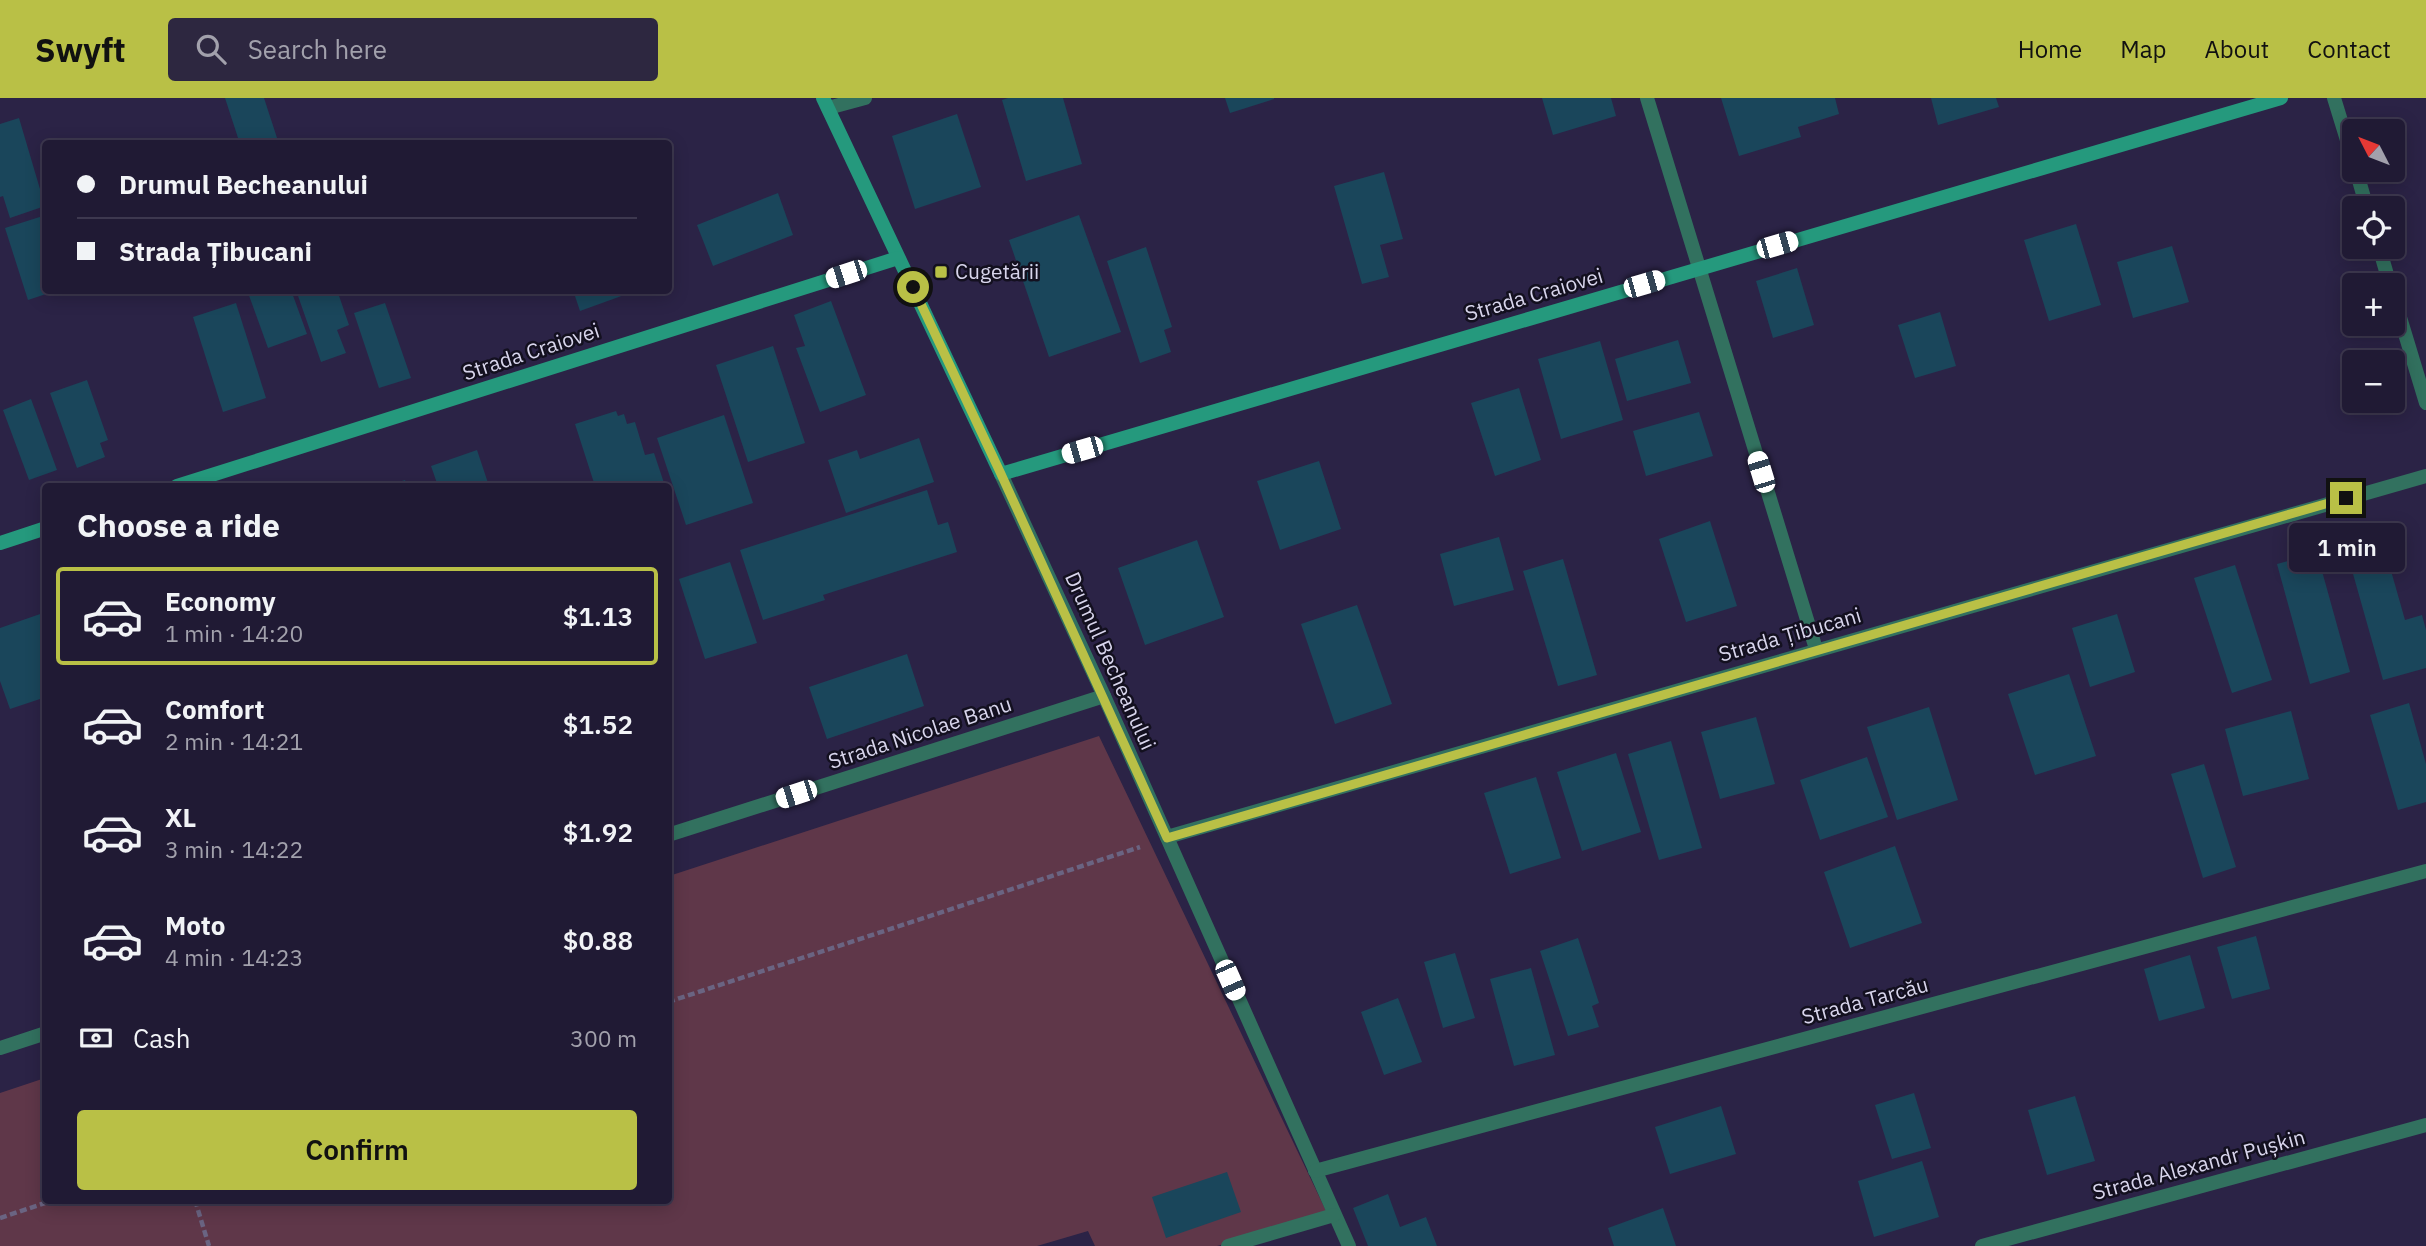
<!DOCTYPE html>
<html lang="en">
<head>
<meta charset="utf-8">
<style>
	:root { --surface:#201a34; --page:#2d2740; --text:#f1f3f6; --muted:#a2a1ac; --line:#3d384f; --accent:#b9c046 }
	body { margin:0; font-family:"IBM Plex Sans",sans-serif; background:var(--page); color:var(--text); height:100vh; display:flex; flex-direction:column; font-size:26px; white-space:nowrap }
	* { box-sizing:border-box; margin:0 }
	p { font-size:23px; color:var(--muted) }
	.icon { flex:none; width:38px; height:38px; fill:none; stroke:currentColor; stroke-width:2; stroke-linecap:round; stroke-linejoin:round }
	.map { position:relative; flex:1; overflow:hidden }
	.drawer { position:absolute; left:42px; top:385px; width:630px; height:721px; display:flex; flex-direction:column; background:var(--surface); border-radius:7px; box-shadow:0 4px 18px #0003,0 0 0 2px var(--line) }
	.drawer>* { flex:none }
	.guide { position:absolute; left:42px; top:42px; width:630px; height:154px; border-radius:7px; box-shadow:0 4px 18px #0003,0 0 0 2px var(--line); display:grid; align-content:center; height:154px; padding:0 35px; background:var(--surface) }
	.needle { width:46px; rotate:312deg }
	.controls { position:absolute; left:2342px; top:21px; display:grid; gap:14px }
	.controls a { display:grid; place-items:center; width:63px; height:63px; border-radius:7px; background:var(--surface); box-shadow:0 4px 18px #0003,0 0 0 2px var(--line); font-size:35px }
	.end { position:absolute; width:32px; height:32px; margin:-16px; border:9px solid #b9c046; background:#111; box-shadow:0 0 0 4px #111 }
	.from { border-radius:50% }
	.bubble { position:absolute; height:49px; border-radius:7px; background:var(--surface); box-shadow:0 4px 18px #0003,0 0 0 2px var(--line); font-size:23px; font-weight:600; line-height:49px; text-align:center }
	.car { position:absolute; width:21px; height:42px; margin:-21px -10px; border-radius:9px; box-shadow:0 0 5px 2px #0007; background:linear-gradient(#fff 24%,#345 0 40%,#fff 0 76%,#345 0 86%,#fff 0) }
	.guide b { display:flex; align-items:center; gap:24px; height:66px; font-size:26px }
	.guide b+b { border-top:2px solid var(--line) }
	.guide i { width:18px; height:18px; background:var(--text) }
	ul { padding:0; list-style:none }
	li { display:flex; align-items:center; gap:21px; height:98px; margin:0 14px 10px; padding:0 21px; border:4px solid transparent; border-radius:7px }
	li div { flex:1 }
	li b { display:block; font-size:26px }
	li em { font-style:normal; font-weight:600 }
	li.on { border-color:var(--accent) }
	li>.icon { width:63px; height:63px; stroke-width:1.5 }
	h2 { padding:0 35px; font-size:32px; line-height:84px }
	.pay { display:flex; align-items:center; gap:18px; height:77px; padding:0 35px; font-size:26px }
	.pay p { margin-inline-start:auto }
	.action { display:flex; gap:14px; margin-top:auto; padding:14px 35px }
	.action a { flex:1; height:80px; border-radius:7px; background:var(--accent); color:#111; font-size:28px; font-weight:600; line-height:80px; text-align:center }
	header { display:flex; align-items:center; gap:42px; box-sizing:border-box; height:98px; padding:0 35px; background:var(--accent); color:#111 }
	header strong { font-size:33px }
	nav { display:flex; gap:38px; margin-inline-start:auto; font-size:24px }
	.search { width:490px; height:63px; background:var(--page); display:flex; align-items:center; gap:18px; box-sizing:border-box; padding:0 24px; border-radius:7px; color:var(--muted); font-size:26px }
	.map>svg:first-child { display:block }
</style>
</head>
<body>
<header>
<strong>Swyft</strong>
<div class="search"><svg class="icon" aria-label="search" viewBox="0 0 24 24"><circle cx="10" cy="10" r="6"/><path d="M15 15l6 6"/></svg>Search here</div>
<nav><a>Home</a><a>Map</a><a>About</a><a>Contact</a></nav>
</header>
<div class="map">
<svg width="2426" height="1148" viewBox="0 0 2426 1148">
	<rect width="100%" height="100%" fill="#2b2346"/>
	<polygon fill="#5f3749" points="1099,638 1328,1117 1217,1148 1095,1148 1088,1133 1037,1148 0,1148 0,995 45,980 46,1102 668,1102 669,778"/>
	<g fill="#1a465b">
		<polygon points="225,0 264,0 279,46 240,46"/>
		<polygon points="1008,0 1063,0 1082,66 1026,83 1002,2"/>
		<polygon points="1225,0 1274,0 1274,1 1230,15"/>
		<polygon points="1542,0 1611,0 1616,18 1553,37"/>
		<polygon points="1721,0 1835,0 1839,16 1798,29 1801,39 1739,58"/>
		<polygon points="1931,0 1996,0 1999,9 1938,27"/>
		<polygon points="957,16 981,89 915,111 892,38"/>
		<polygon points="19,20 45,108 10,120 3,98 0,99 0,26"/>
		<polygon points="1384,74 1403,141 1380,147 1389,179 1362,186 1334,88"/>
		<polygon points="778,95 793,137 713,168 697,127"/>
		<polygon points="46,117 46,192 55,193 28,202 5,130"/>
		<polygon points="1079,117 1121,234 1049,259 1009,142"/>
		<polygon points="2076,126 2101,207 2049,223 2024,142"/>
		<polygon points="2172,148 2189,204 2133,220 2117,164"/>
		<polygon points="1146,149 1172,229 1164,232 1171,254 1140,265 1107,163"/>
		<polygon points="1797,170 1814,227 1773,240 1756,183"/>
		<polygon points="247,192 291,192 307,236 268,250"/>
		<polygon points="296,192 337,192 349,227 337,232 346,255 321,264"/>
		<polygon points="573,192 626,192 627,196 580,213"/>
		<polygon points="831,203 866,297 820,314 796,250 805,248 794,217"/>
		<polygon points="236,205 266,300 223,314 193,219"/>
		<polygon points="385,205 411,280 379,290 354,215"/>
		<polygon points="1940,214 1956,268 1915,280 1898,227"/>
		<polygon points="1678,242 1691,285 1627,303 1615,261"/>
		<polygon points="1600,243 1623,322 1561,341 1538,261"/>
		<polygon points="773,248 805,345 748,364 716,267"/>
		<polygon points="87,282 108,342 100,345 105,359 77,370 50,295"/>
		<polygon points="1519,290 1541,362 1495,378 1471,305"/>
		<polygon points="31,301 57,372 29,382 3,312"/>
		<polygon points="616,313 618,318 624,316 627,326 635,324 645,357 654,355 665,388 595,388 575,326"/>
		<polygon points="1699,314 1713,358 1646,378 1633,333"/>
		<polygon points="724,317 753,405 686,427 657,340"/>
		<polygon points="919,340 934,384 846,415 828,362 857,352 860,361"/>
		<polygon points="477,352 489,388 438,388 431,368"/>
		<polygon points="1319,363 1341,431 1280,452 1257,383"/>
		<polygon points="405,382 407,388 386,388"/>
		<polygon points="927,392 938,427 948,424 957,454 823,497 825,502 763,522 740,452"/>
		<polygon points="1710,423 1737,508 1686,524 1659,441"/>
		<polygon points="1499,439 1514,492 1454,508 1440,456"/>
		<polygon points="2382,441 2405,522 2422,517 2426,532 2426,570 2383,582 2346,451"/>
		<polygon points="1197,442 1224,519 1145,547 1118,470"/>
		<polygon points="2317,455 2350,574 2310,586 2277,466"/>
		<polygon points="1563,461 1597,577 1558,588 1523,473"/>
		<polygon points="730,464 757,545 705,561 679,481"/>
		<polygon points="2235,467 2272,582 2232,595 2194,480"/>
		<polygon points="1357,507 1392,606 1335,626 1301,526"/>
		<polygon points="43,515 46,523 46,599 10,611 0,583 0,530"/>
		<polygon points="2117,516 2135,574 2090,589 2072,530"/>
		<polygon points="907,556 924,608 827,641 809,589"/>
		<polygon points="2069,576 2096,658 2035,677 2008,596"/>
		<polygon points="2409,605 2426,666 2426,704 2398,712 2370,617"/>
		<polygon points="1929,609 1958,702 1897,722 1867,629"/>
		<polygon points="2291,613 2309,681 2243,698 2225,631"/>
		<polygon points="1756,619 1775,686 1720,701 1701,634"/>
		<polygon points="1671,643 1702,750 1659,762 1628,656"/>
		<polygon points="1616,655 1641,734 1582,753 1557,674"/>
		<polygon points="1867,659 1888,719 1820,742 1800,682"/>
		<polygon points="2204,666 2236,769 2203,780 2171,676"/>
		<polygon points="1536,679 1561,760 1510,776 1484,695"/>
		<polygon points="1895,748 1922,825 1850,850 1824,774"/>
		<polygon points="2256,838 2270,891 2232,901 2217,849"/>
		<polygon points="1578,840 1599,905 1592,908 1599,929 1568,938 1540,853"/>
		<polygon points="1455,855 1475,920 1443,930 1424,864"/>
		<polygon points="2190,857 2205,910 2159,923 2144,871"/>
		<polygon points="1531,870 1555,957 1514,968 1490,881"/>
		<polygon points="1398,900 1422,964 1384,977 1361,914"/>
		<polygon points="1914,995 1931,1050 1892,1061 1875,1007"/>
		<polygon points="2075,998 2095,1063 2047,1077 2028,1012"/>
		<polygon points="1721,1008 1736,1056 1670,1076 1655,1029"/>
		<polygon points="1922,1063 1939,1119 1874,1139 1858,1083"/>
		<polygon points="1227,1074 1241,1114 1166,1140 1152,1099"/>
		<polygon points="1388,1096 1400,1129 1426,1119 1437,1148 1368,1148 1353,1110"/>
		<polygon points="1663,1110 1676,1148 1614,1148 1608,1130"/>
	</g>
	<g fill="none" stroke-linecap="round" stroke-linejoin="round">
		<g stroke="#6a6482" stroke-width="4.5" stroke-dasharray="7 3.5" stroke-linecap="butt">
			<polyline points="668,904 1140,749"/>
			<polyline points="195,1102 209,1148"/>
			<polyline points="0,1120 54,1102"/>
		</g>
		<g stroke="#32715f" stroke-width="14">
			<polyline points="1647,0 1816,551"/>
			<polyline points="2334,0 2354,65"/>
			<polyline points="828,10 865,0"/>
			<polyline points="2356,72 2367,110"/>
			<polyline points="2379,149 2390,187"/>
			<polyline points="2392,193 2426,305"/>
			<polyline points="1001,376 1104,598 1349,1148"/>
			<polyline points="668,737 1104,598"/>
			<polyline points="1167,739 2426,378"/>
			<polyline points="0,950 46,935"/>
			<polyline points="1315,1073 2426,773"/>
			<polyline points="1228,1148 1334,1117"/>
			<polyline points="1982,1148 2426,1027"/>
		</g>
		<g stroke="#25997d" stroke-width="14">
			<polyline points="823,0 1001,376 2281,0"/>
			<polyline points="177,388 898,160"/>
			<polyline points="0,445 46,430"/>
		</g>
	</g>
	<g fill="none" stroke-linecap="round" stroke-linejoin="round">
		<polyline stroke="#b9c046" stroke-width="9" points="913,189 1001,376 1167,740 2346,400"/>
	</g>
	<rect fill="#b9c046" stroke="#13101f" stroke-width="2.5" x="934" y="167" width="14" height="14" rx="3.5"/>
	<g text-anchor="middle" stroke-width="5" stroke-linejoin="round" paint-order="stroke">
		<g font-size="21" fill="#d8d5ec" stroke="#13101f" text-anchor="start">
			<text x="955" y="181">Cugetării</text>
		</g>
		<g font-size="21" fill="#d8d5ec" stroke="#13101f">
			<text transform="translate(1534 197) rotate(-16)" y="7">Strada Craiovei</text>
			<text transform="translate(531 254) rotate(-18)" y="7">Strada Craiovei</text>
			<text transform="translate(1790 537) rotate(-16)" y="7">Strada Țibucani</text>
			<text transform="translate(1110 563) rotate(66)" y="7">Drumul Becheanului</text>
			<text transform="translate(920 635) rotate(-18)" y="7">Strada Nicolae Banu</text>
			<text transform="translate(1865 903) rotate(-15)" y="7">Strada Tarcău</text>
			<text transform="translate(2199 1067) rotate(-15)" y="7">Strada Alexandr Pușkin</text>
		</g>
	</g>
</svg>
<div class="controls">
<a><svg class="needle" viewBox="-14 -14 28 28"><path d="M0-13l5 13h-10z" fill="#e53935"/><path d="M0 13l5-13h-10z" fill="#a2a1ac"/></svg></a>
<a><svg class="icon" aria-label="locate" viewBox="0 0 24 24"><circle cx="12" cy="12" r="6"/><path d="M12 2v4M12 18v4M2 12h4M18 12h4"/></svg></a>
<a>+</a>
<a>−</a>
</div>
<i class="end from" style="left:913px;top:189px"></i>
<i class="end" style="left:2346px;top:400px"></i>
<div class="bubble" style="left:2289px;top:425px;width:116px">1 min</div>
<i class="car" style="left:1777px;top:147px;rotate:74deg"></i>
<i class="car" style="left:846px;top:176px;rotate:252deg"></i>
<i class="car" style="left:1644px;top:186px;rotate:74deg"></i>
<i class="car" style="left:1082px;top:352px;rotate:254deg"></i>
<i class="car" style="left:1761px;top:374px;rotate:343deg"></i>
<i class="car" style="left:796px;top:696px;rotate:252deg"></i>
<i class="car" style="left:1230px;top:882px;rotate:156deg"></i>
<div class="guide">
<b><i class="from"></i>Drumul Becheanului</b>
<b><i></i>Strada Țibucani</b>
</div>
<section class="drawer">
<h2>Choose a ride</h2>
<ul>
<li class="on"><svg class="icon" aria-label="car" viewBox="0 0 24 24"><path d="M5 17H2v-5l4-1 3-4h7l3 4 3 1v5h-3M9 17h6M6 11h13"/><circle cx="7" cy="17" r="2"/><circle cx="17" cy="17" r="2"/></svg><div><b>Economy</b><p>1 min · 14:20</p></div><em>$1.13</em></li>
<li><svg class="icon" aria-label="car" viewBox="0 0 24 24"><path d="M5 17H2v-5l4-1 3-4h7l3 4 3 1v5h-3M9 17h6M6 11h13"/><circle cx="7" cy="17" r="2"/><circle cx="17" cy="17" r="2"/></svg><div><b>Comfort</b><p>2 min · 14:21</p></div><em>$1.52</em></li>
<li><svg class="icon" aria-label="car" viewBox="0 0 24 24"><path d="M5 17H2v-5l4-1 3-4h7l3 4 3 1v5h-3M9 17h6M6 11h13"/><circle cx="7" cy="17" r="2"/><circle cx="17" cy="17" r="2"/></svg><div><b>XL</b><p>3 min · 14:22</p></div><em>$1.92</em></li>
<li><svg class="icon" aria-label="car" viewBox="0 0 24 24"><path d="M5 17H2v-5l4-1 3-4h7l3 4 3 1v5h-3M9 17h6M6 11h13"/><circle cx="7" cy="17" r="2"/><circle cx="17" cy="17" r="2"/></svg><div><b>Moto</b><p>4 min · 14:23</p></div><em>$0.88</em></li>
</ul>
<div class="pay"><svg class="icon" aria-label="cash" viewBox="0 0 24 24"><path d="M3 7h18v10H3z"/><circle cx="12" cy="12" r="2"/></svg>Cash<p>300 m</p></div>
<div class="action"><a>Confirm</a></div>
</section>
</div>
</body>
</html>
